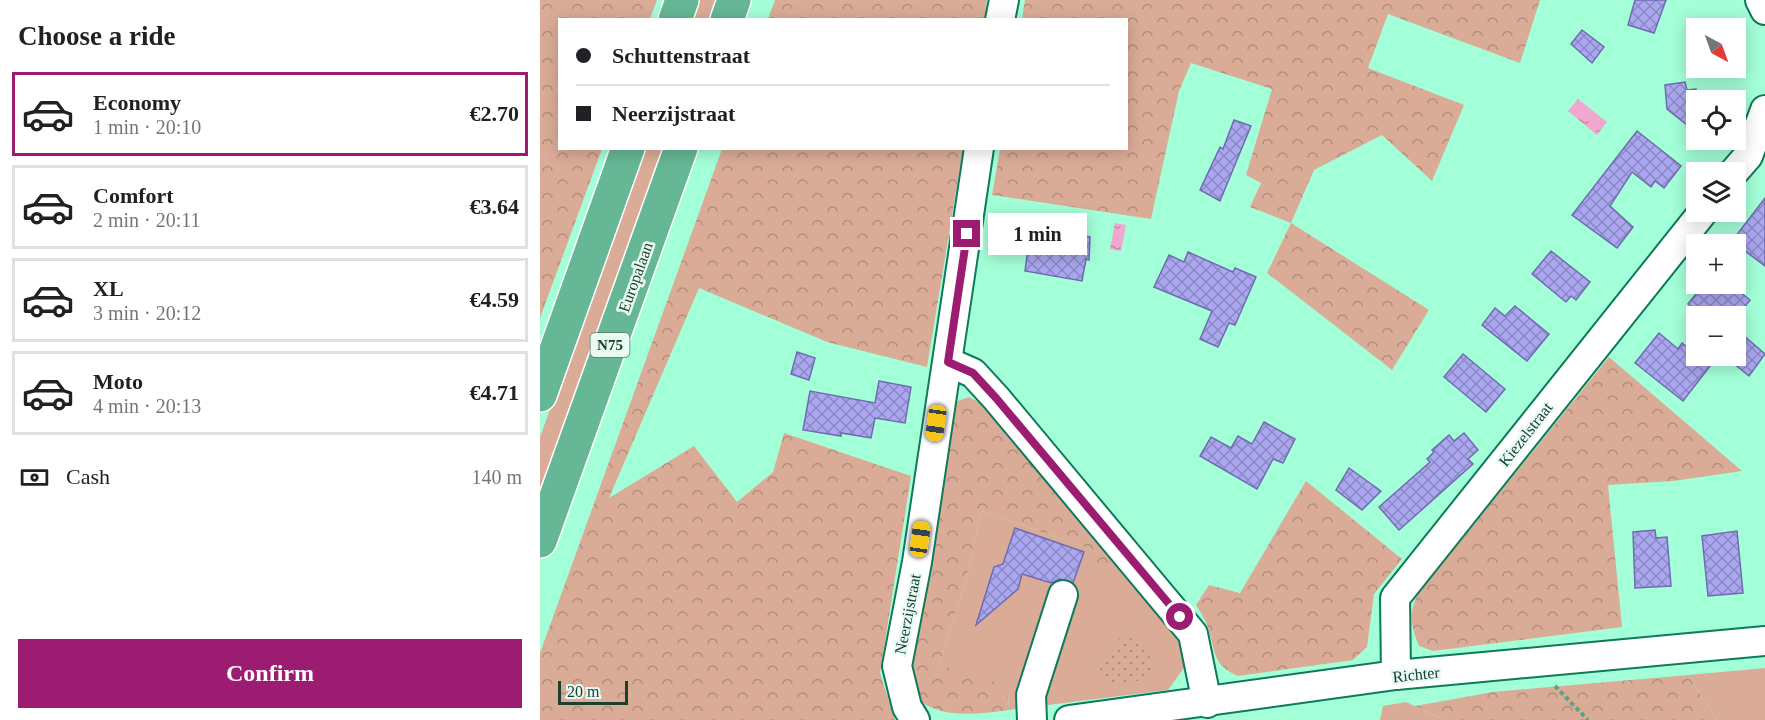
<!DOCTYPE html>
<html lang="en">
<head>
<meta charset="utf-8">
<style>
	:root { --surface:#fff; --page:#f2f2f2; --text:#202124; --muted:#757577; --line:#e0e0e0; --accent:#9c1c71 }
	body { margin:0; font-family:Georgia,serif; background:var(--page); color:var(--text); height:100vh; display:flex; flex-direction:column; font-size:22px; white-space:nowrap }
	* { box-sizing:border-box; margin:0 }
	p { font-size:20px; color:var(--muted) }
	.icon { flex:none; width:33px; height:33px; fill:none; stroke:currentColor; stroke-width:2; stroke-linecap:round; stroke-linejoin:round }
	.map { position:relative; flex:1; overflow:hidden }
	.sheet { display:flex; flex-direction:column; background:var(--surface); width:540px }
	.sheet>* { flex:none }
	.banner { position:absolute; left:18px; top:18px; width:570px; height:132px; border-radius:0px; box-shadow:0 3px 15px #0003; display:grid; align-content:center; height:132px; padding:0 18px; background:var(--surface) }
	.needle { width:39px; rotate:139deg }
	.tools { position:absolute; left:1146px; top:18px; display:grid; gap:12px }
	.tools a { display:grid; place-items:center; width:60px; height:60px; border-radius:0px; background:var(--surface); box-shadow:0 3px 15px #0003; font-size:30px }
	.scale { position:absolute; left:18px; bottom:15px; width:70px; box-sizing:border-box; padding-left:6px; border:3px solid #194031; border-top:0; font-size:16px; line-height:21px; white-space:nowrap; color:#194031; -webkit-text-stroke:4px #e9faf2; paint-order:stroke }
	.end { position:absolute; width:27px; height:27px; margin:-14px; border:8px solid #9c1c71; background:#fff; box-shadow:0 0 0 3px #fff }
	.from { border-radius:50% }
	.bubble { position:absolute; height:42px; border-radius:0px; background:var(--surface); box-shadow:0 3px 15px #0003; font-size:20px; font-weight:700; line-height:42px; text-align:center }
	.car { position:absolute; width:18px; height:36px; margin:-18px -9px; border-radius:8px; box-shadow:0 0 4px 2px #0007; background:linear-gradient(#f5c518 24%,#345 0 40%,#f5c518 0 76%,#345 0 86%,#f5c518 0) }
	.banner b { display:flex; align-items:center; gap:21px; height:57px; font-size:22px }
	.banner b+b { border-top:2px solid var(--line) }
	.banner i { width:15px; height:15px; background:var(--text) }
	ul { padding:0; list-style:none }
	li { display:flex; align-items:center; gap:18px; height:84px; margin:0 12px 9px; padding:0 6px; border:3px solid var(--line); border-radius:0px }
	li div { flex:1 }
	li b { display:block; font-size:22px }
	li em { font-style:normal; font-weight:700 }
	li.current { border-color:var(--accent) }
	li>.icon { width:54px; height:54px; stroke-width:1.5 }
	h2 { padding:0 18px; font-size:27px; line-height:72px }
	.pay { display:flex; align-items:center; gap:15px; height:66px; padding:0 18px; font-size:22px }
	.pay p { margin-inline-start:auto }
	.action { display:flex; gap:12px; margin-top:auto; padding:12px 18px }
	.action a { flex:1; height:69px; border-radius:0px; background:var(--accent); color:#fff; font-size:24px; font-weight:700; line-height:69px; text-align:center }
	main { display:flex; flex:1; min-height:0 }
	.map>svg:first-child { display:block }
</style>
</head>
<body>
<main>
<section class="sheet">
<h2>Choose a ride</h2>
<ul>
<li class="current"><svg class="icon" aria-label="car" viewBox="0 0 24 24"><path d="M5 17H2v-5l4-1 3-4h7l3 4 3 1v5h-3M9 17h6M6 11h13"/><circle cx="7" cy="17" r="2"/><circle cx="17" cy="17" r="2"/></svg><div><b>Economy</b><p>1 min · 20:10</p></div><em>€2.70</em></li>
<li><svg class="icon" aria-label="car" viewBox="0 0 24 24"><path d="M5 17H2v-5l4-1 3-4h7l3 4 3 1v5h-3M9 17h6M6 11h13"/><circle cx="7" cy="17" r="2"/><circle cx="17" cy="17" r="2"/></svg><div><b>Comfort</b><p>2 min · 20:11</p></div><em>€3.64</em></li>
<li><svg class="icon" aria-label="car" viewBox="0 0 24 24"><path d="M5 17H2v-5l4-1 3-4h7l3 4 3 1v5h-3M9 17h6M6 11h13"/><circle cx="7" cy="17" r="2"/><circle cx="17" cy="17" r="2"/></svg><div><b>XL</b><p>3 min · 20:12</p></div><em>€4.59</em></li>
<li><svg class="icon" aria-label="car" viewBox="0 0 24 24"><path d="M5 17H2v-5l4-1 3-4h7l3 4 3 1v5h-3M9 17h6M6 11h13"/><circle cx="7" cy="17" r="2"/><circle cx="17" cy="17" r="2"/></svg><div><b>Moto</b><p>4 min · 20:13</p></div><em>€4.71</em></li>
</ul>
<div class="pay"><svg class="icon" aria-label="cash" viewBox="0 0 24 24"><path d="M3 7h18v10H3z"/><circle cx="12" cy="12" r="2"/></svg>Cash<p>140 m</p></div>
<div class="action"><a>Confirm</a></div>
</section>
<div class="map">
<svg width="1225" height="720" viewBox="0 0 1225 720">
	<defs>
		<pattern id="forest-crowns" width="20" height="18" patternUnits="userSpaceOnUse" patternTransform="scale(1.5)"><rect width="20" height="18" fill="#daac97"/><path d="M2 6a3 3 0 1 1 6 0M12 15a3 3 0 1 1 6 0" fill="none" stroke="#b08d7c"/></pattern>
		<pattern id="park-dots" width="8" height="8" patternUnits="userSpaceOnUse" patternTransform="scale(1.5)"><rect width="8" height="8" fill="#daac97"/><path d="M2 2h.1M6 6h.1" fill="none" stroke="#b08d7c" stroke-width="1.8" stroke-linecap="round"/></pattern>
		<pattern id="water-ripples" width="26" height="14" patternUnits="userSpaceOnUse" patternTransform="scale(1.5)"><rect width="26" height="14" fill="#f2a7d0"/><path d="M2 4q2-2 4 0t4 0M15 11q2-2 4 0t4 0" fill="none" stroke="#c389a9"/></pattern>
		<pattern id="building-cross-hatch" width="8" height="8" patternUnits="userSpaceOnUse" patternTransform="scale(1.5)"><rect width="8" height="8" fill="#aaa7f0"/><path d="M0 0l8 8M0 8l8-8" fill="none" stroke="#8a89c3"/></pattern>
	</defs>
	<rect width="100%" height="100%" fill="#a3ffd8"/>
	<g fill="#daac97">
		<polygon points="160,0 179,0 172,19 152,20"/>
		<polygon points="105,149 125,149 0,493 0,437"/>
		<polygon points="441,511 551,549 547,563 574,558 643,637 646,665 628,690 469,710 468,694 399,665 426,580"/>
		<polygon points="1225,668 1225,720 1177,720 1148,675"/>
		<polygon points="866,702 904,720 840,720 843,706"/>
	</g>
	<g fill="url(#forest-crowns)">
		<polygon points="0,0 117,0 110,19 20,20 20,148 62,149 0,318"/>
		<polygon points="235,0 447,0 444,19 228,19"/>
		<polygon points="485,0 1000,0 980,63 848,14 828,68 924,105 892,181 842,135 774,170 751,223 889,310 852,370 727,273 751,223 710,207 721,183 706,175 732,89 651,63 639,91 611,219 452,195 460,149 586,148 586,20 482,19"/>
		<polygon points="182,149 423,149 387,367 287,342 159,288 69,498 154,446 197,502 233,472 244,433 371,476 340,673 355,720 0,720 0,653"/>
		<path d="M 1069,357 L 1202,471 L 1133,481 L 1068,485 L 1082,627 L 893,651 L 879,646 C 871,626 868,614 878,594 Z"/>
		<path d="M 429,397 L 442,404 L 574,558 L 566,568 L 546,564 L 551,549 L 441,511 L 426,580 L 399,665 L 460,683 L 468,694 L 469,710 C 439,714 396,720 376,696 C 373,690 371,680 369,673 L 415,402 Z"/>
		<path d="M 766,481 L 862,559 L 834,594 L 827,647 L 813,660 L 698,676 C 673,665 676,654 669,631 C 667,622 661,613 656,605 L 669,585 L 700,593 Z"/>
		<polygon points="1148,675 1177,720 904,720 875,706 953,692"/>
	</g>
	<path fill="url(#park-dots)" d="M 582,635 C 597,637 612,658 619,671 L 604,680 L 568,685 L 559,671 Z"/>
	<g fill="url(#water-ripples)">
		<polygon points="1038,99 1067,122 1057,135 1028,111"/>
		<polygon points="575,223 586,225 581,251 570,249"/>
	</g>
	<g fill="url(#building-cross-hatch)" stroke="#6f6baf" stroke-width="1.5">
		<polygon points="1095,0 1126,0 1114,33 1088,25"/>
		<polygon points="1042,30 1064,47 1052,63 1031,44"/>
		<polygon points="1145,82 1147,90 1156,89 1156,132 1127,109 1125,85"/>
		<polygon points="694,120 711,126 680,201 660,190 680,147 683,149"/>
		<polygon points="1097,131 1141,166 1124,188 1115,181 1111,187 1092,172 1070,206 1093,227 1077,248 1032,215"/>
		<polygon points="1225,198 1225,266 1192,241"/>
		<polygon points="491,227 550,237 549,260 546,259 542,281 485,271"/>
		<polygon points="1011,251 1050,282 1036,300 1031,296 1026,302 992,274"/>
		<polygon points="648,252 693,272 695,268 716,277 695,325 689,323 678,347 660,339 672,311 614,287 629,255 644,262"/>
		<polygon points="1164,284 1190,284 1210,300 1197,316 1163,316 1148,304"/>
		<polygon points="975,306 1009,334 987,361 942,325 955,308 965,316"/>
		<polygon points="1196,329 1225,354 1209,376 1188,359 1196,356"/>
		<polygon points="1119,333 1138,349 1142,343 1170,366 1143,401 1095,363"/>
		<polygon points="257,352 275,358 269,380 251,374"/>
		<polygon points="923,354 965,389 946,412 904,377"/>
		<polygon points="339,381 371,387 365,423 335,418 331,438 301,433 301,436 263,430 270,391 335,403"/>
		<polygon points="724,422 755,439 743,463 733,459 717,489 660,456 671,437 691,448 698,436 712,444"/>
		<polygon points="924,433 938,450 928,459 933,464 859,530 839,507 890,462 887,459 894,452 892,450 909,435 914,441"/>
		<polygon points="809,468 841,491 822,510 796,490"/>
		<polygon points="475,528 544,552 533,583 520,579 511,583 482,574 478,589 436,625 454,567 463,564"/>
		<polygon points="1115,530 1116,538 1127,537 1131,586 1095,588 1093,532"/>
		<polygon points="1197,531 1203,593 1168,596 1162,536"/>
	</g>
	<g fill="none" stroke-linecap="round" stroke-linejoin="round">
		<g stroke="#0d7a59" stroke-width="32">
			<g id="minor">
				<polyline points="1220,0 1225,10"/>
				<polyline points="460,20 464,0"/>
				<polyline points="1194,172 1208,156 1225,110"/>
				<polyline points="408,362 433,373 456,398 653,634 667,703"/>
				<polyline points="856,675 855,598 1163,212"/>
				<polyline points="375,720 367,707 357,666 377,562 439,148"/>
				<polyline points="492,720 491,695 523,595"/>
				<polyline points="529,720 856,675 1225,641"/>
			</g>
		</g>
		<g stroke="#fff" stroke-width="36">
			<g id="highway">
				<polyline points="135,20 142,0"/>
				<polyline points="187,20 194,0"/>
				<polyline points="0,395 88,148"/>
				<polyline points="0,541 141,148"/>
			</g>
		</g>
		<polyline stroke="#5fa186" stroke-width="4" stroke-dasharray="4.5 3" stroke-linecap="butt" points="1015,686 1048,720"/>
		<use href="#minor" stroke="#fff" stroke-width="28"/>
		<use href="#highway" stroke="#65b796" stroke-width="33"/>
	</g>
	<g fill="none" stroke-linecap="round" stroke-linejoin="round">
		<polyline stroke="#9c1c71" stroke-width="8" points="427,234 408,362 433,373 456,398 640,617"/>
	</g>
	<g text-anchor="middle" stroke-width="5" stroke-linejoin="round" paint-order="stroke">
		<rect fill="#e9faf2" stroke="#57786b" stroke-width="1.5" x="50.5" y="333" width="39" height="24" rx="4.5"/>
		<g font-size="15" font-weight="bold" fill="#194031">
			<text x="70" y="350">N75</text>
		</g>
		<g font-size="16" fill="#194031" stroke="#e9faf2">
			<text transform="translate(95 277) rotate(-70)" y="6">Europalaan</text>
			<text transform="translate(985 434) rotate(-52)" y="6">Kiezelstraat</text>
			<text transform="translate(367 614) rotate(-79)" y="6">Neerzijstraat</text>
			<text transform="translate(876 674) rotate(-6)" y="6">Richter</text>
		</g>
	</g>
</svg>
<div class="tools">
<a><svg class="needle" viewBox="-14 -14 28 28"><path d="M0-13l5 13h-10z" fill="#e53935"/><path d="M0 13l5-13h-10z" fill="#757577"/></svg></a>
<a><svg class="icon" aria-label="locate" viewBox="0 0 24 24"><circle cx="12" cy="12" r="6"/><path d="M12 2v4M12 18v4M2 12h4M18 12h4"/></svg></a>
<a><svg class="icon" aria-label="layers" viewBox="0 0 24 24"><path d="M12 4l9 5-9 5-9-5zM3 14l9 5 9-5"/></svg></a>
<a>+</a>
<a>−</a>
</div>
<div class="scale">20 m</div>
<i class="end from" style="left:640px;top:617px"></i>
<i class="end" style="left:427px;top:234px"></i>
<div class="bubble" style="left:448px;top:213px;width:99px">1 min</div>
<i class="car" style="left:396px;top:423px;rotate:188deg"></i>
<i class="car" style="left:380px;top:539px;rotate:8deg"></i>
<div class="banner">
<b><i class="from"></i>Schuttenstraat</b>
<b><i></i>Neerzijstraat</b>
</div>
</div>
</main>
</body>
</html>
